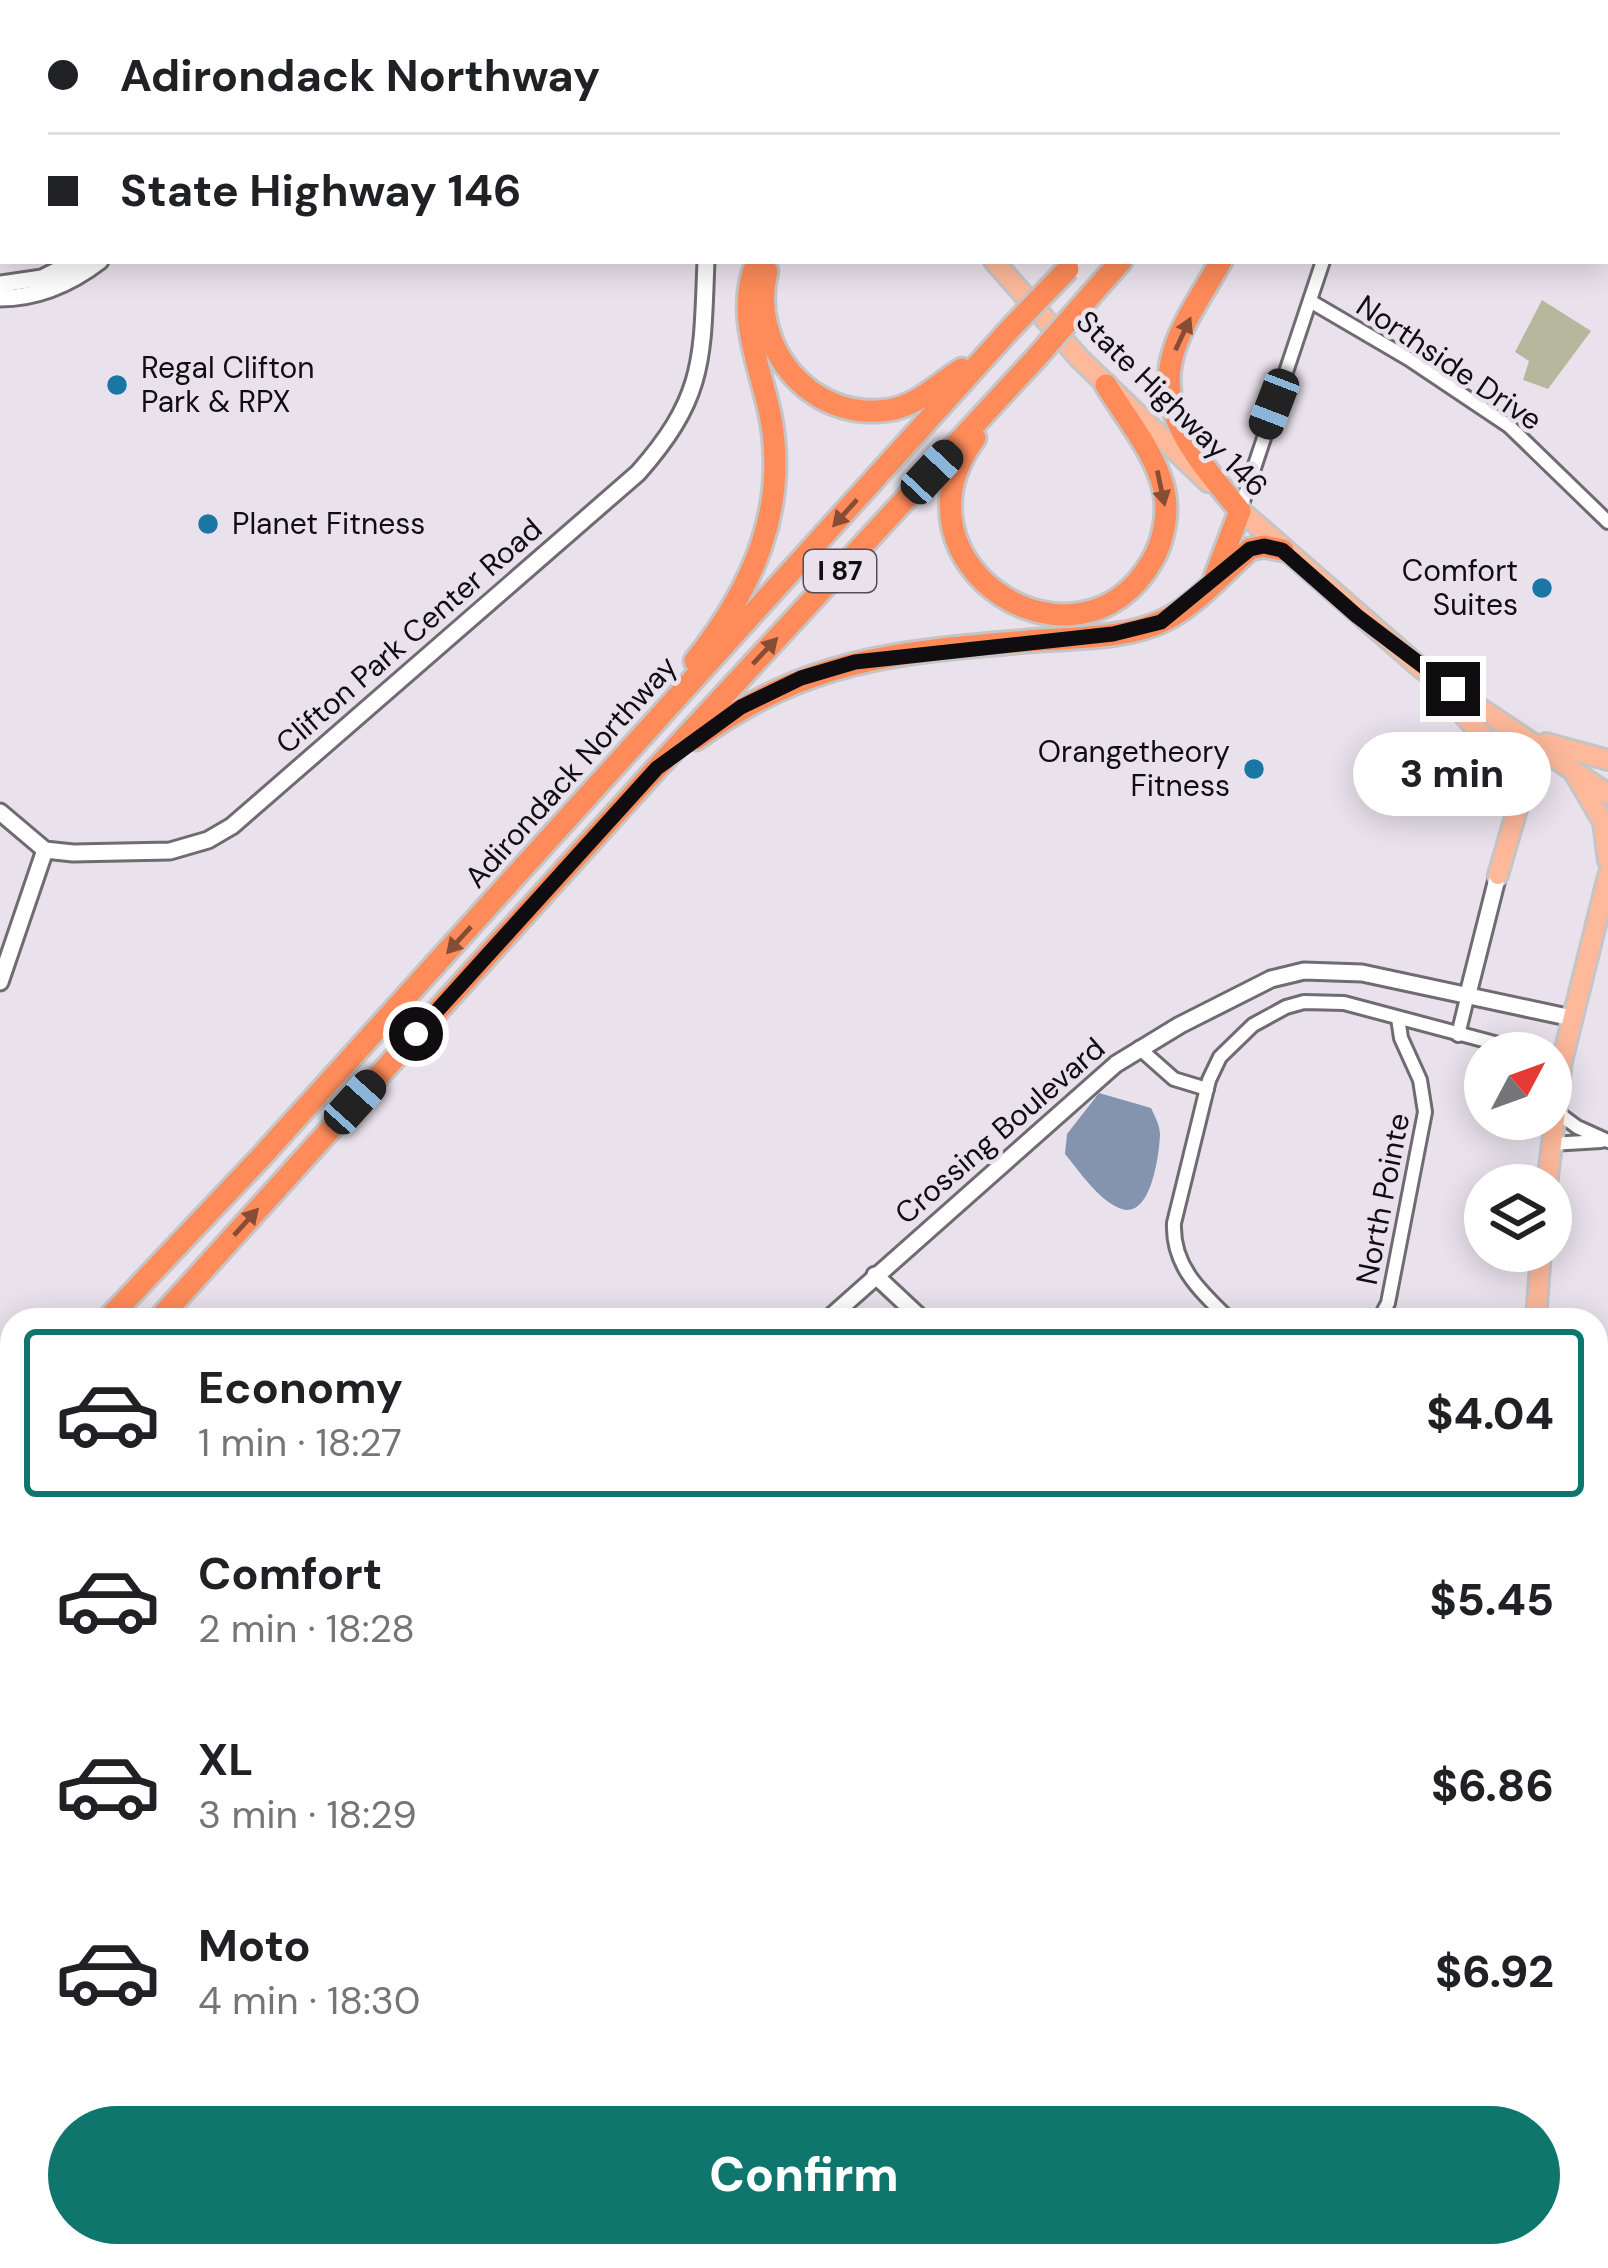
<!DOCTYPE html>
<html lang="en">
<head>
<meta charset="utf-8">
<style>
	:root { --surface:#fff; --page:#f2f2f2; --text:#202124; --muted:#757577; --line:#e0e0e0; --accent:#0f766e }
	body { margin:0; font-family:"DM Sans",sans-serif; background:var(--page); color:var(--text); height:100vh; display:flex; flex-direction:column; font-size:45px; white-space:nowrap }
	* { box-sizing:border-box; margin:0 }
	p { font-size:39px; color:var(--muted) }
	.icon { flex:none; width:66px; height:66px; fill:none; stroke:currentColor; stroke-width:2; stroke-linecap:round; stroke-linejoin:round }
	.map { position:relative; flex:1; overflow:hidden }
	.drawer { position:absolute; left:0px; top:1308px; width:1608px; height:960px; display:flex; flex-direction:column; background:var(--surface); border-radius:36px 36px 0 0; box-shadow:0 6px 30px #0003 }
	.drawer>* { flex:none }
	.banner { position:absolute; left:0px; top:0px; width:1608px; height:264px; box-shadow:0 6px 30px #0003; display:grid; align-content:center; height:264px; padding:0 48px; background:var(--surface) }
	.needle { width:78px; rotate:49deg }
	.buttons { position:absolute; left:1464px; top:1032px; display:grid; gap:24px }
	.buttons a { display:grid; place-items:center; width:108px; height:108px; border-radius:50%; background:var(--surface); box-shadow:0 6px 30px #0003; font-size:60px }
	.end { position:absolute; width:54px; height:54px; margin:-27px; border:15px solid #100d10; background:#fff; box-shadow:0 0 0 6px #fff }
	.from { border-radius:50% }
	.bubble { position:absolute; height:84px; border-radius:42px; background:var(--surface); box-shadow:0 6px 30px #0003; font-size:39px; font-weight:800; line-height:84px; text-align:center }
	.car { position:absolute; width:36px; height:72px; margin:-36px -18px; border-radius:15px; box-shadow:0 0 9px 3px #0007; background:linear-gradient(#222 24%,#8ab4d8 0 40%,#222 0 76%,#8ab4d8 0 86%,#222 0) }
	.banner b { display:flex; align-items:center; gap:42px; height:114px; font-size:45px }
	.banner b+b { border-top:3px solid var(--line) }
	.banner i { width:30px; height:30px; background:var(--text) }
	ul { padding:21px 0 0; list-style:none }
	li { display:flex; align-items:center; gap:36px; height:168px; margin:0 24px 18px; padding:0 24px; border:6px solid transparent; border-radius:12px }
	li div { flex:1 }
	li b { display:block; font-size:45px }
	li em { font-style:normal; font-weight:800 }
	li.current { border-color:var(--accent) }
	li>.icon { width:108px; height:108px; stroke-width:1.5 }
	.action { display:flex; gap:24px; margin-top:auto; padding:24px 48px }
	.action a { flex:1; height:138px; border-radius:72px; background:var(--accent); color:#fff; font-size:48px; font-weight:800; line-height:138px; text-align:center }
	.map>svg:first-child { display:block }
</style>
</head>
<body>
<div class="map">
<svg width="1608" height="2268" viewBox="0 0 1608 2268">
	<rect width="100%" height="100%" fill="#e9e2ec"/>
	<polygon fill="#b6b89d" points="1542,300 1591,331 1548,389 1523,380 1529,361 1515,352"/>
	<path fill="#8493ae" d="M 1099,1093 L 1151,1108 C 1155,1117 1160,1125 1160,1135 C 1159,1155 1151,1222 1119,1208 C 1098,1199 1079,1171 1065,1154 L 1067,1134 Z"/>
	<g fill="none" stroke-linecap="round" stroke-linejoin="round">
		<polyline stroke="#8493ae" stroke-width="3" points="554,2256 554,2268"/>
		<g stroke="#706a72" stroke-width="18">
			<g id="minor">
				<polyline points="345,0 348,3"/>
				<polyline points="1152,0 1158,3"/>
				<polyline points="1605,140 1608,141"/>
				<polyline points="1310,301 1409,359 1509,426 1608,522"/>
				<polyline points="1240,510 1323,261"/>
				<polyline points="1458,1035 1468,994"/>
				<polyline points="1139,1048 1174,1079 1207,1089"/>
				<polyline points="1554,1110 1577,1127 1608,1141"/>
				<polyline points="1551,1144 1601,1141"/>
				<path d="M 1230,1320 C 1200,1291 1172,1266 1174,1223 L 1209,1080 L 1220,1057 L 1253,1025 L 1286,1007 L 1304,1002 L 1344,1003 L 1517,1049"/>
				<polyline points="1379,1320 1388,1303 1425,1112 1420,1080 1401,1038 1398,1018"/>
				<polyline points="0,2248 15,2268"/>
				<polyline points="784,2256 788,2268"/>
				<polyline points="1538,2256 1552,2268"/>
				<polyline points="137,2268 141,2256"/>
				<polyline points="606,2268 611,2256"/>
				<polyline points="707,2268 704,2264 747,2256"/>
			</g>
		</g>
		<g stroke="#706a72" stroke-width="21">
			<g id="tertiary">
				<polyline points="574,0 576,3"/>
				<polyline points="358,3 362,0"/>
				<polyline points="383,3 386,0"/>
				<polyline points="0,284 42,278 76,261"/>
				<path d="M 0,298 C 38,298 70,284 100,261"/>
				<path d="M 0,812 L 45,850 L 73,853 L 170,851 L 208,840 L 232,826 L 638,473 C 706,396 702,358 706,261"/>
				<polyline points="0,982 45,850"/>
				<polyline points="1468,994 1498,875"/>
				<polyline points="875,1275 923,1320"/>
				<polyline points="827,1320 1116,1064 1180,1025 1271,979 1304,971 1362,973 1572,1018"/>
				<polyline points="0,1513 12,1544"/>
				<polyline points="0,2086 12,2076"/>
				<polyline points="369,2256 385,2268"/>
			</g>
		</g>
		<g stroke="#c6c5c6" stroke-width="24">
			<g id="primary">
				<polyline points="827,3 827,0"/>
				<polyline points="994,261 1080,359 1208,482"/>
				<polyline points="1233,504 1422,669 1608,794"/>
				<polyline points="1437,686 1517,773 1519,803 1498,875"/>
				<polyline points="1546,743 1608,760"/>
				<polyline points="1575,774 1603,822 1608,861"/>
				<polyline points="1547,1185 1562,1061 1608,876"/>
				<polyline points="1536,1320 1541,1251"/>
				<polyline points="1596,1961 1607,2076 1596,2202"/>
				<polyline points="1580,2268 1584,2256"/>
			</g>
		</g>
		<g stroke="#c6c5c6" stroke-width="27">
			<g id="motorway">
				<polyline points="802,0 802,3"/>
				<polyline points="1306,3 1309,0"/>
				<polyline points="1349,3 1352,0"/>
				<path d="M 767,271 C 748,346 810,422 889,410 C 919,405 937,384 962,369"/>
				<polyline points="1091,295 1121,261"/>
				<path d="M 975,438 C 882,565 1078,689 1152,561 C 1164,541 1169,512 1164,490 C 1155,452 1126,418 1106,385"/>
				<path d="M 1215,577 L 1240,511 C 1206,468 1159,422 1171,362 C 1178,327 1204,292 1221,261"/>
				<path d="M 695,661 C 752,589 789,509 770,414 C 760,366 734,309 758,261"/>
				<path d="M 696,739 C 807,659 895,652 1028,641 C 1071,637 1125,640 1165,620 C 1196,605 1224,572 1250,549 L 1264,546 L 1283,550"/>
				<polyline points="107,1320 263,1155 1012,327"/>
				<polyline points="158,1320 657,768 1036,358"/>
				<polyline points="0,1426 12,1414"/>
				<polyline points="0,1506 12,1492"/>
			</g>
		</g>
		<use href="#minor" stroke="#fff" stroke-width="12"/>
		<use href="#tertiary" stroke="#fff" stroke-width="15"/>
		<use href="#primary" stroke="#feb99b" stroke-width="18"/>
		<use href="#motorway" stroke="#fe8b59" stroke-width="21"/>
		<g stroke="#c6c5c6" stroke-width="27" stroke-linecap="butt">
			<g id="motorway-bridge">
				<polyline points="1012,327 1068,269"/>
				<polyline points="1036,358 1091,295"/>
			</g>
		</g>
		<use href="#motorway-bridge" stroke="#fe8b59" stroke-width="21"/>
	</g>
	<defs><path id="oneway-solid" d="M-6-.8H1V-3.2L6.5 0L1 3.2V.8H-6Z" transform="scale(3)"/></defs>
	<g fill="#874c34">
		<use href="#oneway-solid" transform="translate(1183 334) rotate(-65)"/>
		<use href="#oneway-solid" transform="translate(1161 488) rotate(78)"/>
		<use href="#oneway-solid" transform="translate(845 513) rotate(132)"/>
		<use href="#oneway-solid" transform="translate(765 651) rotate(-47)"/>
		<use href="#oneway-solid" transform="translate(459 940) rotate(132)"/>
		<use href="#oneway-solid" transform="translate(246 1222) rotate(-48)"/>
	</g>
	<g fill="none" stroke-linecap="round" stroke-linejoin="round">
		<polyline stroke="#100d10" stroke-width="15" points="416,1034 657,768 741,707 801,678 855,662 1113,634 1161,622 1250,549 1264,546 1282,550 1357,616 1453,689"/>
	</g>
	<g fill="#1a76a4" stroke="#e9e2ec" stroke-width="4.5">
		<circle cx="117" cy="385" r="12"/>
		<circle cx="208" cy="524" r="12"/>
		<circle cx="1542" cy="588" r="12"/>
		<circle cx="1254" cy="769" r="12"/>
	</g>
	<g text-anchor="middle" stroke-width="9" stroke-linejoin="round" paint-order="stroke">
		<rect fill="#e9e2ec" stroke="#514d52" stroke-width="3" x="804" y="550" width="72" height="42" rx="9"/>
		<g font-size="27" font-weight="bold" fill="#100d10">
			<text x="840" y="580">I 87</text>
		</g>
		<g font-size="30" fill="#100d10" stroke="#e9e2ec">
			<text transform="translate(1449 363) rotate(34)" y="10">Northside Drive</text>
			<text transform="translate(1172 404) rotate(44)" y="10">State Highway 146</text>
			<text transform="translate(409 636) rotate(-41)" y="10">Clifton Park Center Road</text>
			<text transform="translate(571 772) rotate(-48)" y="10">Adirondack Northway</text>
			<text transform="translate(1000 1131) rotate(-41)" y="10">Crossing Boulevard</text>
			<text transform="translate(1383 1199) rotate(-79)" y="10">North Pointe</text>
		</g>
		<g font-size="30" fill="#100d10" stroke="#e9e2ec" text-anchor="start">
			<text x="141" y="378">Regal Clifton<tspan x="141" dy="34">Park &amp; RPX</tspan></text>
			<text x="232" y="534">Planet Fitness</text>
			<text x="1518" y="581" text-anchor="end">Comfort<tspan x="1518" dy="34">Suites</tspan></text>
			<text x="1230" y="762" text-anchor="end">Orangetheory<tspan x="1230" dy="34">Fitness</tspan></text>
		</g>
	</g>
</svg>
<div class="buttons">
<a><svg class="needle" viewBox="-14 -14 28 28"><path d="M0-13l5 13h-10z" fill="#e53935"/><path d="M0 13l5-13h-10z" fill="#757577"/></svg></a>
<a><svg class="icon" aria-label="layers" viewBox="0 0 24 24"><path d="M12 4l9 5-9 5-9-5zM3 14l9 5 9-5"/></svg></a>
</div>
<i class="end from" style="left:416px;top:1034px"></i>
<i class="end" style="left:1453px;top:689px"></i>
<div class="bubble" style="left:1353px;top:732px;width:198px">3 min</div>
<i class="car" style="left:1274px;top:404px;rotate:201deg"></i>
<i class="car" style="left:932px;top:472px;rotate:43deg"></i>
<i class="car" style="left:355px;top:1102px;rotate:42deg"></i>
<div class="banner">
<b><i class="from"></i>Adirondack Northway</b>
<b><i></i>State Highway 146</b>
</div>
<section class="drawer">
<ul>
<li class="current"><svg class="icon" aria-label="car" viewBox="0 0 24 24"><path d="M5 17H2v-5l4-1 3-4h7l3 4 3 1v5h-3M9 17h6M6 11h13"/><circle cx="7" cy="17" r="2"/><circle cx="17" cy="17" r="2"/></svg><div><b>Economy</b><p>1 min · 18:27</p></div><em>$4.04</em></li>
<li><svg class="icon" aria-label="car" viewBox="0 0 24 24"><path d="M5 17H2v-5l4-1 3-4h7l3 4 3 1v5h-3M9 17h6M6 11h13"/><circle cx="7" cy="17" r="2"/><circle cx="17" cy="17" r="2"/></svg><div><b>Comfort</b><p>2 min · 18:28</p></div><em>$5.45</em></li>
<li><svg class="icon" aria-label="car" viewBox="0 0 24 24"><path d="M5 17H2v-5l4-1 3-4h7l3 4 3 1v5h-3M9 17h6M6 11h13"/><circle cx="7" cy="17" r="2"/><circle cx="17" cy="17" r="2"/></svg><div><b>XL</b><p>3 min · 18:29</p></div><em>$6.86</em></li>
<li><svg class="icon" aria-label="car" viewBox="0 0 24 24"><path d="M5 17H2v-5l4-1 3-4h7l3 4 3 1v5h-3M9 17h6M6 11h13"/><circle cx="7" cy="17" r="2"/><circle cx="17" cy="17" r="2"/></svg><div><b>Moto</b><p>4 min · 18:30</p></div><em>$6.92</em></li>
</ul>
<div class="action"><a>Confirm</a></div>
</section>
</div>
</body>
</html>
